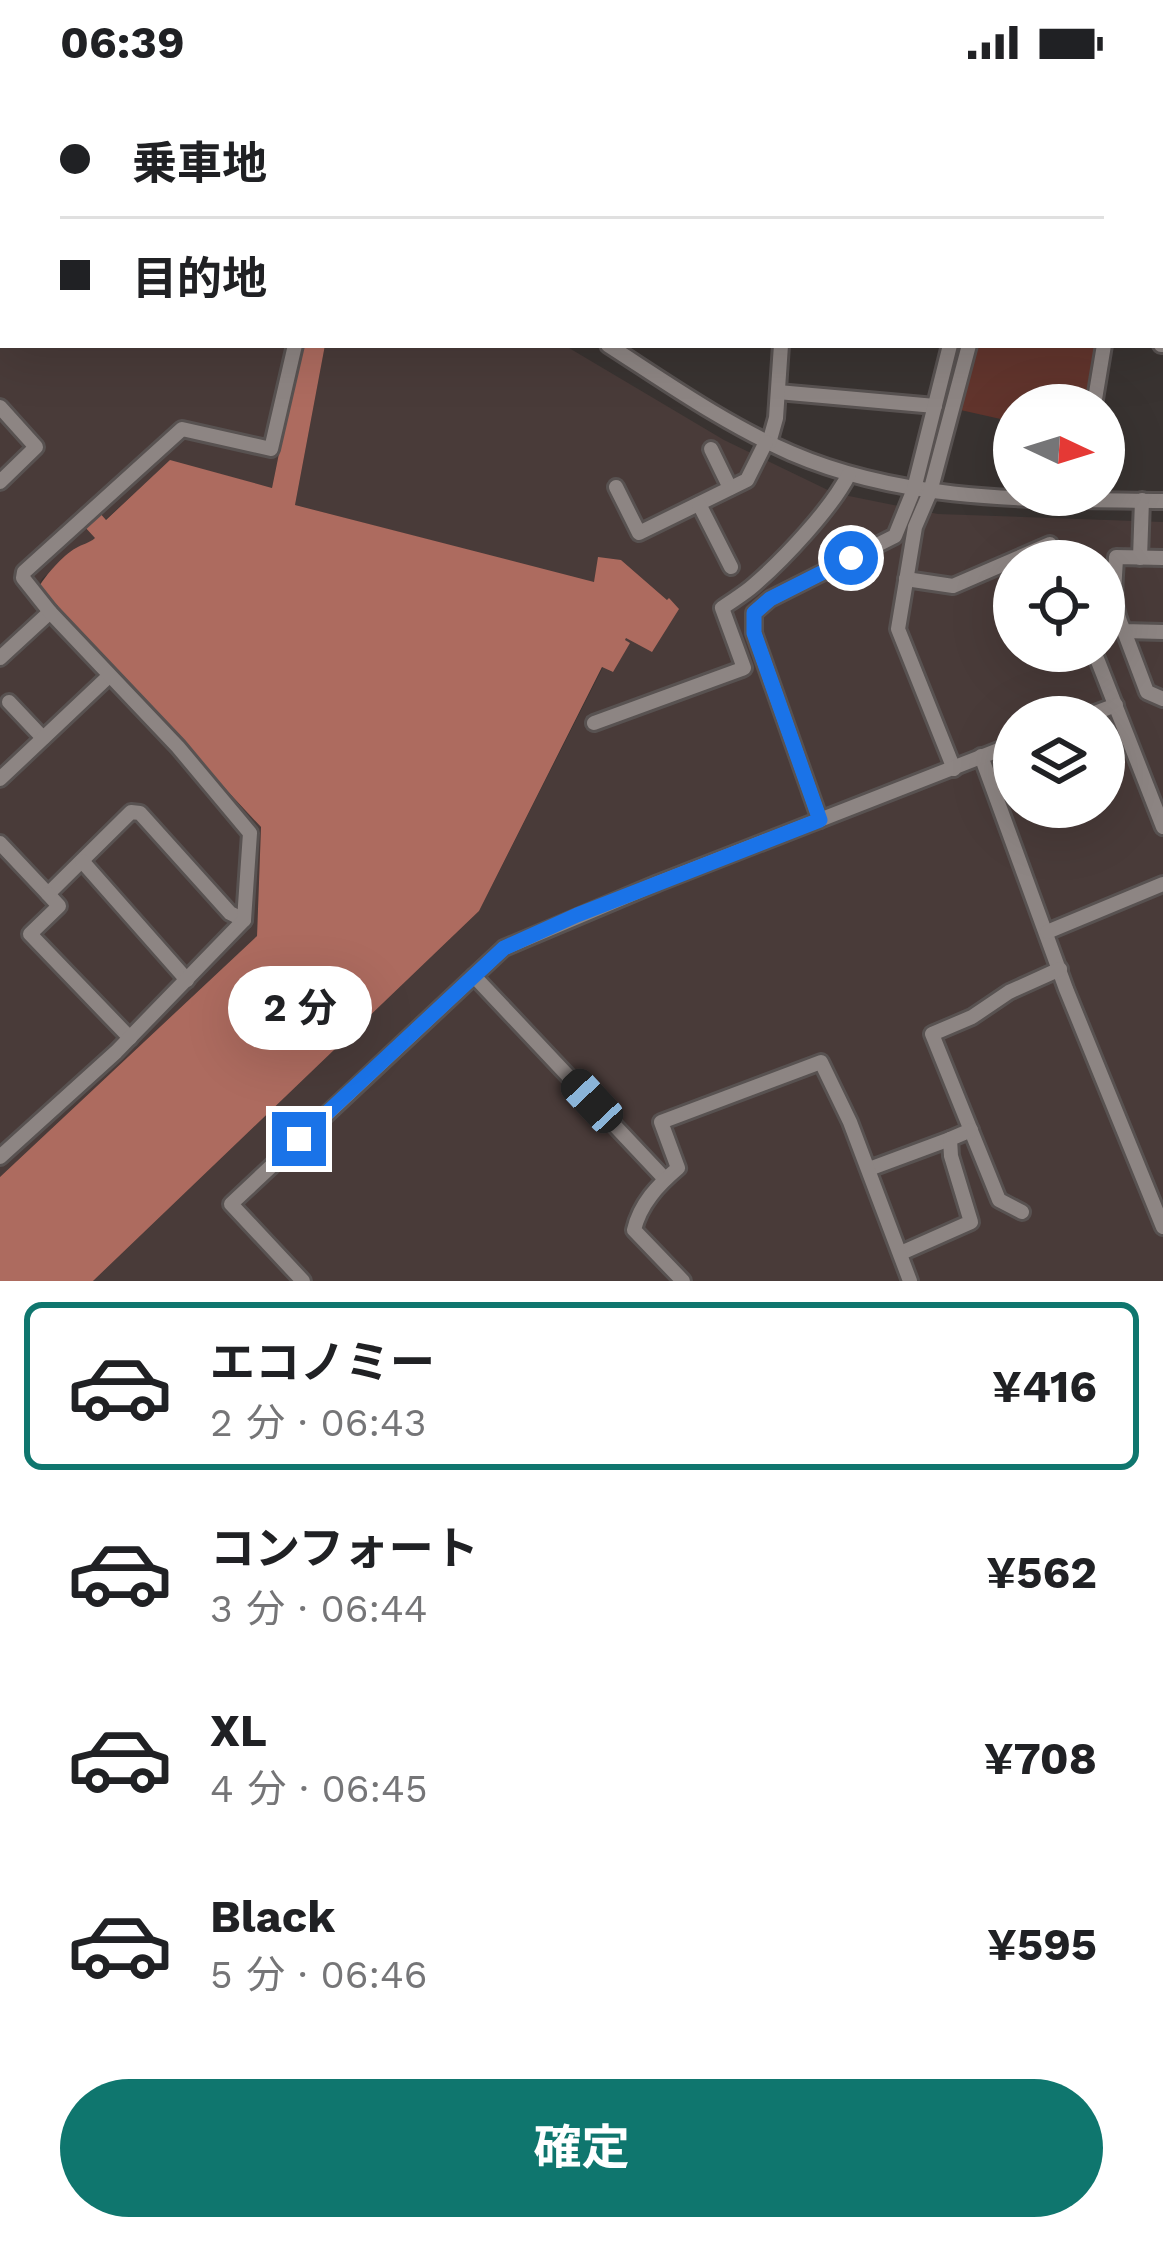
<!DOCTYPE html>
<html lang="ja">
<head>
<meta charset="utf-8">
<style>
	:root { --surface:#fff; --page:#f6f6f6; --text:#202124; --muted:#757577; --line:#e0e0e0; --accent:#0f766e }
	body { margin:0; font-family:"Work Sans","Noto Sans JP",sans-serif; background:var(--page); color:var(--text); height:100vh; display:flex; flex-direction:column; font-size:45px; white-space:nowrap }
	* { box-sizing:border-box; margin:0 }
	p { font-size:39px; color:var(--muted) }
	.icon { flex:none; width:66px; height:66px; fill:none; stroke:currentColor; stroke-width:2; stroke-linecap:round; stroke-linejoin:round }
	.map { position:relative; height:1197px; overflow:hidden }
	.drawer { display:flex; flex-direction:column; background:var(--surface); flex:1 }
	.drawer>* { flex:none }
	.top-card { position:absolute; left:0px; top:0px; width:1164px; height:264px; box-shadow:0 12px 48px #0002; display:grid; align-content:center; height:264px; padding:0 60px; background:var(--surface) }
	.needle { width:78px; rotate:94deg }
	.fabs { position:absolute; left:993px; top:300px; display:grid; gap:24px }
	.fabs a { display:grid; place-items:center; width:132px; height:132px; border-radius:50%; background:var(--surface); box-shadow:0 12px 48px #0002; font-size:60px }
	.end { position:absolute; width:54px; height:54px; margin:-27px; border:15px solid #1a73e8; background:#fff; box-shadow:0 0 0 6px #fff }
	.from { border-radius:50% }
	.bubble { position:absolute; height:84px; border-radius:42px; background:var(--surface); box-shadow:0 12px 48px #0002; font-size:39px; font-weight:700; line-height:84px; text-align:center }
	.car { position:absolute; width:36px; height:72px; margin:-36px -18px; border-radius:15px; box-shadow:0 0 9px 3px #0007; background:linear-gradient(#222 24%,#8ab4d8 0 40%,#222 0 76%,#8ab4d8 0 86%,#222 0) }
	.top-card b { display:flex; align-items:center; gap:42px; height:114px; font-size:45px }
	.top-card b+b { border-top:3px solid var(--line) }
	.top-card i { width:30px; height:30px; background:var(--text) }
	ul { padding:21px 0 0; list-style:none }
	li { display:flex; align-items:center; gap:36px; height:168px; margin:0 24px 18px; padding:0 36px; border:6px solid transparent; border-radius:18px }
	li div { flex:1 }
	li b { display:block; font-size:45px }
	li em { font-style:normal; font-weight:700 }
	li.selected { border-color:var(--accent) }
	li>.icon { width:108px; height:108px; stroke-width:1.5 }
	.button { display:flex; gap:24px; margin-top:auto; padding:24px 60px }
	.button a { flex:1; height:138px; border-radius:72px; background:var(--accent); color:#fff; font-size:48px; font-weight:700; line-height:138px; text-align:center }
	.status { display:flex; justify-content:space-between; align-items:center; height:84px; padding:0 60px; background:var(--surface); direction:ltr }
	.status svg { height:33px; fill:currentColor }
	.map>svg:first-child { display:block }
</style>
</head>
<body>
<div class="status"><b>06:39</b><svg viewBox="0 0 49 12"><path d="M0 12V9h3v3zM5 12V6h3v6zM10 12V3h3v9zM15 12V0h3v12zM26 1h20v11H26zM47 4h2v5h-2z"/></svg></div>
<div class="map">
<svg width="1163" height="1197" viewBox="0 0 1163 1197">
	<rect width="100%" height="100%" fill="#393331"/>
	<g fill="#493b39" fill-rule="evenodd">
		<polygon points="748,0 996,0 1002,3 758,3"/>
		<polygon points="0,103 3,104 3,261 301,261 272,404 170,377 105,436 83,442 96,454 88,461 76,464 42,495 38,503 261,743 257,852 0,1093"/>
		<path d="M 325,261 L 564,261 L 724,356 L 834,409 L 938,430 L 1163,438 L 1163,1197 L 93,1197 L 479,827 L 603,583 L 612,588 L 629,559 L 624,556 L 626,554 L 667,516 L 621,476 L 594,499 L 295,421 ZM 1014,477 L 1104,477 L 1104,567 L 1014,567 ZM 1014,633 L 1104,633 L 1104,723 L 1014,723 Z"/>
	</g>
	<polygon fill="#62352d" points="972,261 1100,261 1090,321 1014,321 1014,338 956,325"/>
	<path fill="#ad6b5f" d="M 301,261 L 325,261 L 295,421 L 594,498 L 598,473 L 621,476 L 667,516 L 669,514 L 679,525 L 652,568 L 626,554 L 625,556 L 630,559 L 613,588 L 602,583 L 479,827 L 93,1197 L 0,1197 L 0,1093 L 257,852 L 261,743 L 38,504 C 46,491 62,472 76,464 C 82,460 90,459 95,454 L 83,441 L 98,427 L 106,436 L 170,376 L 272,404 Z"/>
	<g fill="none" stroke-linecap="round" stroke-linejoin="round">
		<g stroke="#585251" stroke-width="20">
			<g id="minor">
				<polyline points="729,0 738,3"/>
				<polyline points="1011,0 1016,3"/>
				<polyline points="1039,0 1039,3"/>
				<polyline points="1139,0 1139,3"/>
				<polyline points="331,3 331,0"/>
				<polyline points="399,3 399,0"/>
				<polyline points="573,3 574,0"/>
				<polyline points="1161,70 1163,70"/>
				<polyline points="0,77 3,78"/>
				<polyline points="1161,180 1163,181"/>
				<polyline points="0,217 3,214"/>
				<path d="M 608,261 C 667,299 725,340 791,369 C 909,420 1037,415 1163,417"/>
				<polyline points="1161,261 1163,261"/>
				<polyline points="778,308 935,322"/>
				<polyline points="1094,321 1104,261"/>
				<polyline points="0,323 36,363 0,398"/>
				<polyline points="769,359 776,334 781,261"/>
				<polyline points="711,365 730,404"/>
				<polyline points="616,403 639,449 747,396 766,358"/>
				<polyline points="699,420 731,483"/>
				<polyline points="1140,474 1142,416"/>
				<path d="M 1163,474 L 1116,473 C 1115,504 1110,517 1124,547 L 1163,548"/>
				<polyline points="906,495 953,502 1050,460 1057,477"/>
				<polyline points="1124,547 1147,608 1163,615"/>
				<polyline points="1094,567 1163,743"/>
				<polyline points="0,574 50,528"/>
				<polyline points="9,618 43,654"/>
				<polyline points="1084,633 1116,621"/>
				<path d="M 594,639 L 742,585 L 744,584 L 722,524 C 733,516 744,510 754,501 C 784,475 832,424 849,390"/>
				<polyline points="981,672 1066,905 1163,1143"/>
				<polyline points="954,685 898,545 915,443 930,408 969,261"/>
				<polyline points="0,695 109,592"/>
				<polyline points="820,736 754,549 754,529 770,515 895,452 914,405 950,261"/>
				<polyline points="0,759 48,810 131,728 140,729 230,829 244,836"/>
				<polyline points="82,777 187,896"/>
				<polyline points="48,810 59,822 30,850 130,954"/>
				<polyline points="1047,848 1163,800"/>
				<polyline points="474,892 665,1095"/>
				<polyline points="0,1073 116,968 244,836 250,749 178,663 50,528 23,494 24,488 182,345 271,365 295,261"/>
				<polyline points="869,1085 950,1055"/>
				<polyline points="1022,1128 999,1116 932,950 972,933 1009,908 1060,885"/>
				<polyline points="901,1169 971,1138 951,1072 950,1055 971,1046"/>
				<polyline points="303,1197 231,1120 504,864 658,799 1014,660"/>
				<path d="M 683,1197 L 634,1146 C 640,1120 658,1101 678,1084 L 661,1038 L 821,978 L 850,1038 L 910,1197"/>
			</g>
		</g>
		<use href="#minor" stroke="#8d8583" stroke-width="14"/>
		<g stroke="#c2bdbc" stroke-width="9">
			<g id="rail">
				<polyline points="803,0 810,3"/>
				<polyline points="958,0 963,3"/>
				<polyline points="1161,149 1163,150"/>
			</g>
		</g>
		<use href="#rail" stroke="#1e1b1b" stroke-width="4.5" stroke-dasharray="14" stroke-linecap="butt"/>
	</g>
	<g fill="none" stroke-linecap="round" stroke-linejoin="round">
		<polyline stroke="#1a73e8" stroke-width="15" points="299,1055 504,864 577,831 820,736 754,549 754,529 770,515 851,474"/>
	</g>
</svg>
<div class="fabs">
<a><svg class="needle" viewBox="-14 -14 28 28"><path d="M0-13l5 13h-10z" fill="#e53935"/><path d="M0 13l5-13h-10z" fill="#757577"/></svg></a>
<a><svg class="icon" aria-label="locate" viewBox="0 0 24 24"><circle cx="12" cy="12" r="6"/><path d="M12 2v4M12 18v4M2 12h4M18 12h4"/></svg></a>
<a><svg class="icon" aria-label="layers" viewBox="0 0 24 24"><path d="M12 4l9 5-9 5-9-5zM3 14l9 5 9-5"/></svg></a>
</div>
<i class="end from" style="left:851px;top:474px"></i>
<i class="end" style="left:299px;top:1055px"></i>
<div class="bubble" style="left:228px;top:882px;width:144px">2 分</div>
<i class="car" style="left:592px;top:1017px;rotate:317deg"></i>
<div class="top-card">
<b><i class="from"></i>乗車地</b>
<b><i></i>目的地</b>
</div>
</div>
<section class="drawer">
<ul>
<li class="selected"><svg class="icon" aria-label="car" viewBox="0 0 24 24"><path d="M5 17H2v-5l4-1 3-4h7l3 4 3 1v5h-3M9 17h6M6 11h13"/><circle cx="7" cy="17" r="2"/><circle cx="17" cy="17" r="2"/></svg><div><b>エコノミー</b><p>2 分 · 06:43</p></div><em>¥416</em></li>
<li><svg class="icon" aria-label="car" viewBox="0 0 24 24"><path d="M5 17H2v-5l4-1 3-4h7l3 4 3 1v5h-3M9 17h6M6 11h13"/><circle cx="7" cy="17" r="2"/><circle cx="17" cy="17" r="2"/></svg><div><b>コンフォート</b><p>3 分 · 06:44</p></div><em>¥562</em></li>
<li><svg class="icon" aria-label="car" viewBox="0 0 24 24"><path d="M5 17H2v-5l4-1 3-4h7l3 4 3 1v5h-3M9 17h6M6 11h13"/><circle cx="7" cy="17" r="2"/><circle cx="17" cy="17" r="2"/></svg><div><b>XL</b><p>4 分 · 06:45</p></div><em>¥708</em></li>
<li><svg class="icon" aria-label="car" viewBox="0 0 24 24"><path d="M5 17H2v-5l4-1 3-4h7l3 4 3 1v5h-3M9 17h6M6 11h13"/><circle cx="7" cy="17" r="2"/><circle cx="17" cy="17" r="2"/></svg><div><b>Black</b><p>5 分 · 06:46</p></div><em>¥595</em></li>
</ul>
<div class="button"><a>確定</a></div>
</section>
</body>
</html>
